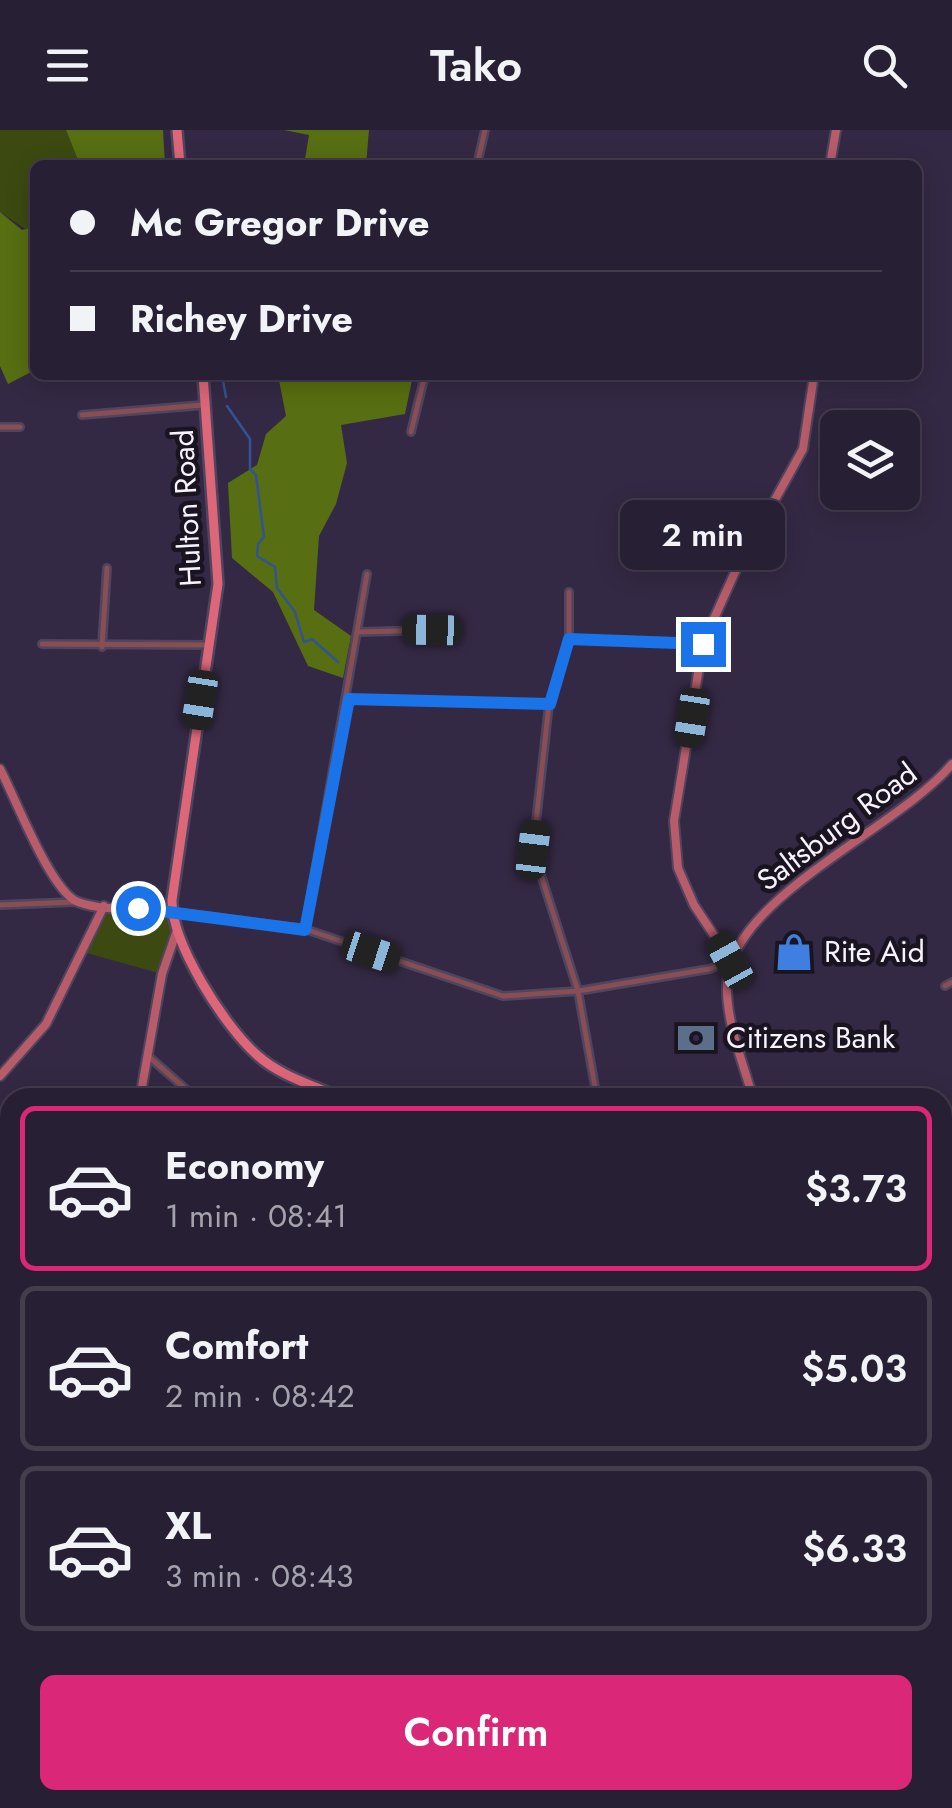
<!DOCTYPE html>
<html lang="en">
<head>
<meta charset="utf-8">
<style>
	:root { --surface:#271f33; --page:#2f273b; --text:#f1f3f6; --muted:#a4a2ac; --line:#433d4e; --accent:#db2777 }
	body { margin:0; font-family:Jost,sans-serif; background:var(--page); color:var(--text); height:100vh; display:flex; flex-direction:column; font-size:38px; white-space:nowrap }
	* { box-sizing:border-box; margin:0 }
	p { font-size:32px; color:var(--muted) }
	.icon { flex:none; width:55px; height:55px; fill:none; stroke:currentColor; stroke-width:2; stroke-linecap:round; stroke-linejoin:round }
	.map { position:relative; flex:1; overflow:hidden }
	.sheet { position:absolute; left:0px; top:958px; width:952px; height:722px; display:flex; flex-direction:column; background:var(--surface); border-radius:30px 30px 0 0; box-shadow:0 5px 25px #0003,0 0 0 2px var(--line) }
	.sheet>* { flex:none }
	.top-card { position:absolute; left:30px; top:30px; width:892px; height:220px; border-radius:15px; box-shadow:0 5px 25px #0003,0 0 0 2px var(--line); display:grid; align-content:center; height:220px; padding:0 40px; background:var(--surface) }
	.tools { position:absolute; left:820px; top:280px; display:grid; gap:20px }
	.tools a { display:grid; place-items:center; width:100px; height:100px; border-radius:15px; background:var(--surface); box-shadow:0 5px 25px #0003,0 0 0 2px var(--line); font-size:50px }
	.end { position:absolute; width:45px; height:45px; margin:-22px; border:12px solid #1a73e8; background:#fff; box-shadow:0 0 0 5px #fff }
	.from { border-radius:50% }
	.bubble { position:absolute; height:70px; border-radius:15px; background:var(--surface); box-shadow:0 5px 25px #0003,0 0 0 2px var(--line); font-size:32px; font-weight:600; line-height:70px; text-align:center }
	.car { position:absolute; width:30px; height:60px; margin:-30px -15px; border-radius:12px; box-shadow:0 0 8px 2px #0007; background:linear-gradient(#222 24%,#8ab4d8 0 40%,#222 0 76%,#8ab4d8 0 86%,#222 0) }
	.top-card b { display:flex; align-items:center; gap:35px; height:95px; font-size:38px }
	.top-card b+b { border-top:2px solid var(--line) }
	.top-card i { width:25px; height:25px; background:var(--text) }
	ul { padding:18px 0 0; list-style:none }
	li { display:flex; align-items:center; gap:30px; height:165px; margin:0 20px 15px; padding:0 20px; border:5px solid var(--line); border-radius:15px }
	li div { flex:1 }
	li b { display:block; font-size:38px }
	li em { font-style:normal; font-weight:600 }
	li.active { border-color:var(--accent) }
	li>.icon { width:90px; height:90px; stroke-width:1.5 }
	.action { display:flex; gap:20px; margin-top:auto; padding:20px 40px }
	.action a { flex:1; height:115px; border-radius:15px; background:var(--accent); color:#fff; font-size:40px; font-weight:600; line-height:115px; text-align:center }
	header { display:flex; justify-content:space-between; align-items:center; height:130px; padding:0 40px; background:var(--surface); font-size:45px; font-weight:600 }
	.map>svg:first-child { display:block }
</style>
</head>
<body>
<header><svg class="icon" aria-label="menu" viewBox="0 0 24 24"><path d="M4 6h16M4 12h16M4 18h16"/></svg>Tako<svg class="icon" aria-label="search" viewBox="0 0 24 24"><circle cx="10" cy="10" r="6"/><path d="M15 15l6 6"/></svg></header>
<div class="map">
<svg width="952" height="1678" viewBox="0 0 952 1678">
	<rect width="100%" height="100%" fill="#342944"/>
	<g fill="#3c4a11">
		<polygon points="0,0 66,0 80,35 35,35 35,97 27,100 0,82"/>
		<polygon points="104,776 172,781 176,803 162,844 83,822"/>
	</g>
	<g fill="#586e12">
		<polygon points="66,0 163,0 165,35 80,35"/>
		<polygon points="284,0 369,0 366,35 304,35 309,5"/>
		<polygon points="0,82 22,100 35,97 35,240 8,254 0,236"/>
		<polygon points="278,245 413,245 405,284 341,295 347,333 336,374 319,406 314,480 351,506 343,548 308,536 273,462 232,428 228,353 257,335 266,304 286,286"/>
		<polygon points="10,1439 10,1670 189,1670 179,1678 9,1678 0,1670 0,1443"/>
		<polygon points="301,1670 417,1670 418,1678 305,1678"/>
	</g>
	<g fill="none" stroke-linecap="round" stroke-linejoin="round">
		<g stroke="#325395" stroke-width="2.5">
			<polyline points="222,245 226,267"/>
			<polyline points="227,276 250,309 250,339 256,345 264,407 258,414 257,426 275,437 277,458 295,482 304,512 312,509 338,532"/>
			<polyline points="756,1678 758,1670"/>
		</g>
		<g stroke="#4f455e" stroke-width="10">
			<g id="street">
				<polyline points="477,35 485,0"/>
				<polyline points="82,285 203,275"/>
				<polyline points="0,297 20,297"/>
				<polyline points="411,302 425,245"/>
				<polyline points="569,462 569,509 549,574 533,720 578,861 597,968"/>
				<polyline points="359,502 432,500"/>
				<polyline points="569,509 703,513"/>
				<polyline points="42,514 209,515"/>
				<polyline points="102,517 107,438"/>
				<polyline points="349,569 549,574"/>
				<polyline points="0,775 74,772"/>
				<polyline points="174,782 305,799 503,866 578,861 709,839 731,831"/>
				<polyline points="305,799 367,444"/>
				<polyline points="945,856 952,852"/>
				<polyline points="147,925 196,968"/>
				<polyline points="942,1003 952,1006"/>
				<polyline points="942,1199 952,1199"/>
				<polyline points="0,1315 10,1309"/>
				<polyline points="260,1670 264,1678"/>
				<polyline points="886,1670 913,1678"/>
			</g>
		</g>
		<g stroke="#4f455e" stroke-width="12">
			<g id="secondary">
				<polyline points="830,35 836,0"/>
				<path d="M 0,639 C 15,667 51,762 78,772 C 105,782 143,778 172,781"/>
				<polyline points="731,831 694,775 678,738 674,691 703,513 735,442 803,319 814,245"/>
				<polyline points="0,946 46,894 104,776"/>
				<polyline points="140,968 162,844 176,803"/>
				<path d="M 753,968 C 743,932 726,893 727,855 C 728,769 898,699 952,634"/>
				<polyline points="147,1670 151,1678"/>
				<polyline points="724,1678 726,1670"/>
			</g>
		</g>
		<g stroke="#4f455e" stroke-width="14">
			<g id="primary">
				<polyline points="177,0 180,35"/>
				<path d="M 203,245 L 218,454 L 172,770 C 171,813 225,897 257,925 C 280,946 313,955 341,968"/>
				<polyline points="942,1247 952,1273"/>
			</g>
		</g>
		<use href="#street" stroke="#884e54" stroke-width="5"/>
		<use href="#secondary" stroke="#b85c69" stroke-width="8"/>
		<use href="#primary" stroke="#dd6678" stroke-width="9"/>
	</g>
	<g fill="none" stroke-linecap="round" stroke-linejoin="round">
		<polyline stroke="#1a73e8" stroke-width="12" points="138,778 305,800 349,569 550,574 569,509 703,514"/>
	</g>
	<defs>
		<g id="shop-bare" transform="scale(3)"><path d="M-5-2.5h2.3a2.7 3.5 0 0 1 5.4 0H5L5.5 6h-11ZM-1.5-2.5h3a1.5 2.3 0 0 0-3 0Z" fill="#3f7fe0" stroke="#191420" stroke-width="2.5" paint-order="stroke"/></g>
		<g id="bank-bare" transform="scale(3)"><path d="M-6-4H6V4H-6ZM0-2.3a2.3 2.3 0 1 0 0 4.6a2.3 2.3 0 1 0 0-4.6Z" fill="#5c6f8a" stroke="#191420" stroke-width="2.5" paint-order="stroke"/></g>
	</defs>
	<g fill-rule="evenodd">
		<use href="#shop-bare" x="794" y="822"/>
		<use href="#bank-bare" x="696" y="908"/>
	</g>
	<g text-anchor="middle" stroke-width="9" stroke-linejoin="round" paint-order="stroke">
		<g font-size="30" fill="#f7f3fe" stroke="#191420">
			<text transform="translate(187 378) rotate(-93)" y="10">Hulton Road</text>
			<text transform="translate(837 697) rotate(-37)" y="10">Saltsburg Road</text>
		</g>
		<g font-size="30" fill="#f7f3fe" stroke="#191420" text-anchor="start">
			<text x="824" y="832">Rite Aid</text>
			<text x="726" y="918">Citizens Bank</text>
		</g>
	</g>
</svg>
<div class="tools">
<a><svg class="icon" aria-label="layers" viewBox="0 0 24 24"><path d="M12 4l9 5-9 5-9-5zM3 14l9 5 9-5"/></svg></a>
</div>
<i class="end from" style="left:138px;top:778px"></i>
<i class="end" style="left:703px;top:514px"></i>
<div class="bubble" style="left:620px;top:370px;width:165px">2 min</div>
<i class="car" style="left:432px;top:500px;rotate:271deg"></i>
<i class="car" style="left:200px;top:570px;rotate:189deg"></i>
<i class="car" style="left:692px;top:588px;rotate:189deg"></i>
<i class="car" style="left:533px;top:720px;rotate:7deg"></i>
<i class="car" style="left:371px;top:822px;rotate:108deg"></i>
<i class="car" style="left:730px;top:831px;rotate:331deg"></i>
<div class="top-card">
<b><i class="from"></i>Mc Gregor Drive</b>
<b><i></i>Richey Drive</b>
</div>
<section class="sheet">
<ul>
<li class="active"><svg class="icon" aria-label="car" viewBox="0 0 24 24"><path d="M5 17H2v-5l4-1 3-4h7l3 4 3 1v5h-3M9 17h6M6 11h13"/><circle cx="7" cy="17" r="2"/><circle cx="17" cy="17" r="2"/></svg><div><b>Economy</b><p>1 min · 08:41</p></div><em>$3.73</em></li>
<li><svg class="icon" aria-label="car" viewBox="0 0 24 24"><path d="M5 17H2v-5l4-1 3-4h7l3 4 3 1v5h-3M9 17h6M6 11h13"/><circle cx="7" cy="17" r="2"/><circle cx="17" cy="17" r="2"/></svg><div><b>Comfort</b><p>2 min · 08:42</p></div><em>$5.03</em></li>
<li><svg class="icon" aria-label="car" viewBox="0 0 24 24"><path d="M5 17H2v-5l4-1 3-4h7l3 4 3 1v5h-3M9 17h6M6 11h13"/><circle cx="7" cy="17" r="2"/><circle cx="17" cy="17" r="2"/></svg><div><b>XL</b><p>3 min · 08:43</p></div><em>$6.33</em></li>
</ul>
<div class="action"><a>Confirm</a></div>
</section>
</div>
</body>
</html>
